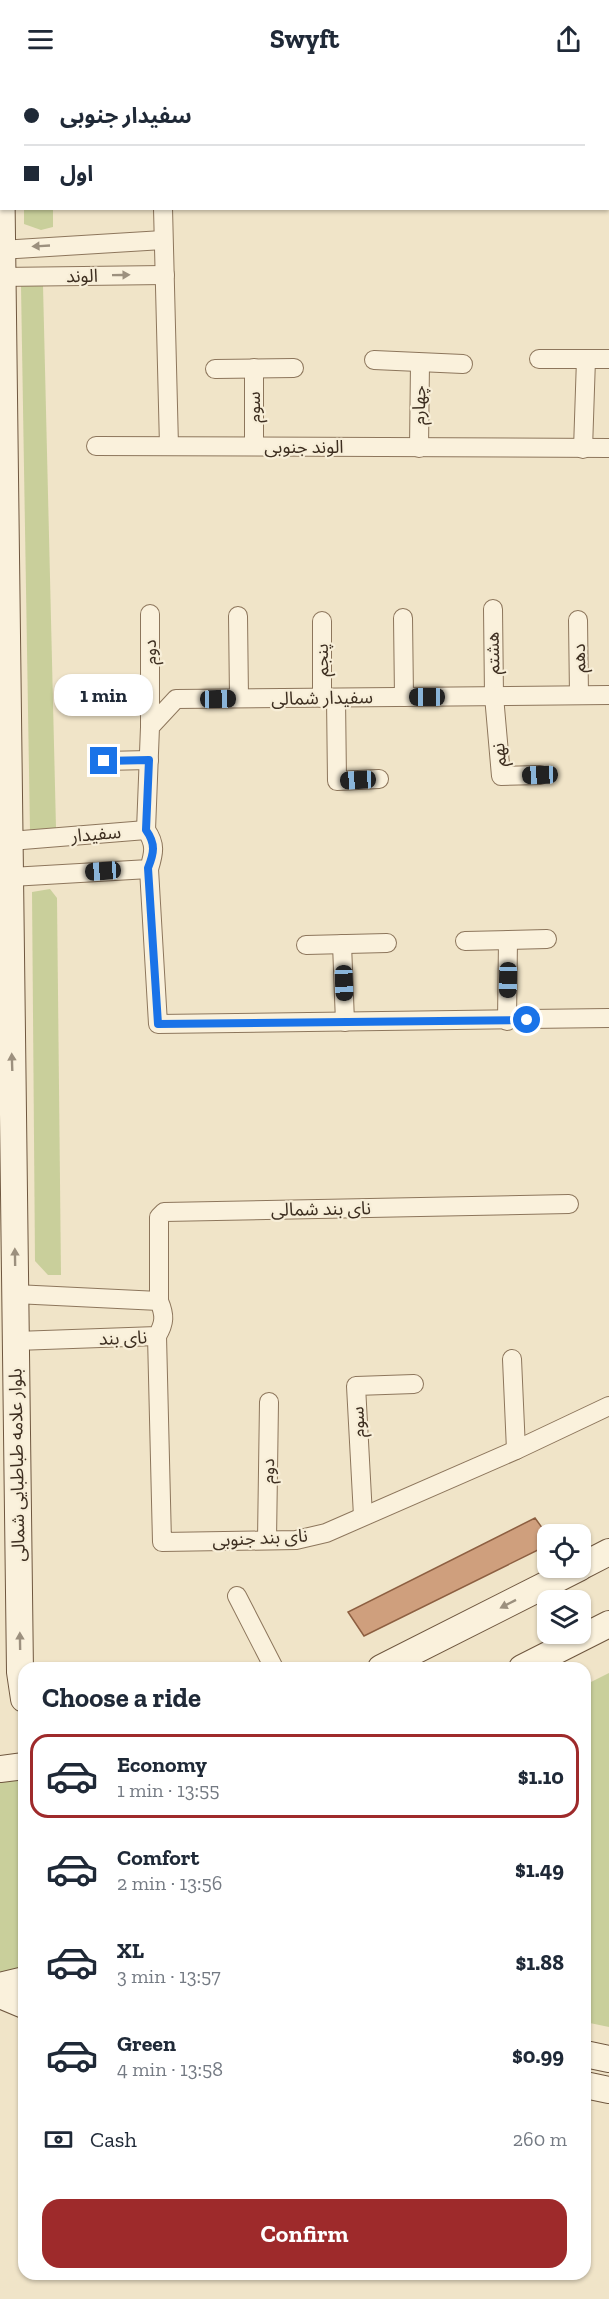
<!DOCTYPE html>
<html lang="en">
<head>
<meta charset="utf-8">
<style>
	:root { --surface:#fff; --page:#f2f2f3; --text:#1f2937; --muted:#747a83; --line:#e0e1e3; --accent:#9e2a2b }
	body { margin:0; font-family:"Zilla Slab","Noto Sans Arabic",serif; background:var(--page); color:var(--text); height:100vh; display:flex; flex-direction:column; font-size:22px; white-space:nowrap }
	* { box-sizing:border-box; margin:0 }
	p { font-size:20px; color:var(--muted) }
	.icon { flex:none; width:33px; height:33px; fill:none; stroke:currentColor; stroke-width:2; stroke-linecap:round; stroke-linejoin:round }
	.map { position:relative; flex:1; overflow:hidden }
	.side { position:absolute; left:18px; top:1584px; width:573px; height:618px; display:flex; flex-direction:column; background:var(--surface); border-radius:18px; box-shadow:0 2px 4px #0004 }
	.side>* { flex:none }
	.top-card { position:absolute; left:0px; top:0px; width:609px; height:132px; box-shadow:0 2px 4px #0004; display:grid; align-content:center; height:132px; padding:0 24px; background:var(--surface) }
	.fabs { position:absolute; left:537px; top:1446px; display:grid; gap:12px }
	.fabs a { display:grid; place-items:center; width:54px; height:54px; border-radius:12px; background:var(--surface); box-shadow:0 2px 4px #0004; font-size:30px }
	.end { position:absolute; width:27px; height:27px; margin:-14px; border:8px solid #1a73e8; background:#fff; box-shadow:0 0 0 3px #fff }
	.from { border-radius:50% }
	.bubble { position:absolute; height:42px; border-radius:18px; background:var(--surface); box-shadow:0 2px 4px #0004; font-size:20px; font-weight:800; line-height:42px; text-align:center }
	.car { position:absolute; width:18px; height:36px; margin:-18px -9px; border-radius:8px; box-shadow:0 0 4px 2px #0007; background:linear-gradient(#222 24%,#8ab4d8 0 40%,#222 0 76%,#8ab4d8 0 86%,#222 0) }
	.top-card b { display:flex; align-items:center; gap:21px; height:57px; font-size:22px }
	.top-card b+b { border-top:2px solid var(--line) }
	.top-card i { width:15px; height:15px; background:var(--text) }
	ul { padding:0; list-style:none }
	li { display:flex; align-items:center; gap:18px; height:84px; margin:0 12px 9px; padding:0 12px; border:3px solid transparent; border-radius:18px }
	li div { flex:1 }
	li b { display:block; font-size:22px }
	li em { font-style:normal; font-weight:800 }
	li.selected { border-color:var(--accent) }
	li>.icon { width:54px; height:54px; stroke-width:1.5 }
	h2 { padding:0 24px; font-size:27px; line-height:72px }
	.pay { display:flex; align-items:center; gap:15px; height:66px; padding:0 24px; font-size:22px }
	.pay p { margin-inline-start:auto }
	.primary-button { display:flex; gap:12px; margin-top:auto; padding:12px 24px }
	.primary-button a { flex:1; height:69px; border-radius:18px; background:var(--accent); color:#fff; font-size:24px; font-weight:800; line-height:69px; text-align:center }
	header { display:flex; justify-content:space-between; align-items:center; height:78px; padding:0 24px; background:var(--surface); font-size:27px; font-weight:800 }
	.map>svg:first-child { display:block }
</style>
</head>
<body>
<header><svg class="icon" aria-label="menu" viewBox="0 0 24 24"><path d="M4 6h16M4 12h16M4 18h16"/></svg>Swyft<svg class="icon" aria-label="share" viewBox="0 0 24 24"><path d="M12 15V3M7 8l5-5 5 5M5 13v7h14v-7"/></svg></header>
<div class="map">
<svg width="609" height="2221" viewBox="0 0 609 2221">
	<rect width="100%" height="100%" fill="#f0e4c8"/>
	<g fill="#c9cf9b">
		<polygon points="24,131 53,131 53,149 41,152 24,146"/>
		<polygon points="43,207 56,750 30,753 21,208"/>
		<polygon points="50,811 57,820 61,1197 48,1197 35,1183 32,814"/>
		<polygon points="609,1595 609,1949 585,1944 585,1607"/>
		<polygon points="24,1698 24,1891 0,1899 0,1702"/>
	</g>
	<polygon fill="#cf9f7d" stroke="#8d5f41" stroke-width="1.5" points="535,1440 548,1458 548,1467 364,1558 348,1534"/>
	<g fill="none" stroke-linecap="round" stroke-linejoin="round">
		<g stroke="#8d765c" stroke-width="20">
			<g id="street">
				<polyline points="186,0 216,2"/>
				<polyline points="165,2 165,0"/>
				<polyline points="250,2 250,0"/>
				<polyline points="337,2 337,0"/>
				<polyline points="421,2 421,0"/>
				<polyline points="504,2 504,0"/>
				<polyline points="596,2 596,0"/>
				<polyline points="163,130 169,368"/>
				<polyline points="0,172 163,162"/>
				<polyline points="0,199 165,197"/>
				<polyline points="539,281 609,281"/>
				<polyline points="374,282 463,286"/>
				<polyline points="254,290 254,368"/>
				<polyline points="215,291 294,290"/>
				<polyline points="96,368 609,370"/>
				<polyline points="419,370 420,285"/>
				<polyline points="583,371 586,281"/>
				<polyline points="493,531 494,618 501,698 540,697"/>
				<polyline points="150,536 150,649"/>
				<polyline points="238,538 239,620"/>
				<polyline points="403,540 404,619"/>
				<polyline points="578,542 579,617"/>
				<polyline points="322,543 322,620"/>
				<polyline points="336,620 337,703 379,701"/>
				<polyline points="104,683 149,682"/>
				<polyline points="146,752 150,649 176,621 609,617"/>
				<path d="M 10,763 L 146,752 C 156,766 154,775 149,791 L 11,799"/>
				<polyline points="149,791 158,946 609,940"/>
				<polyline points="465,863 547,861"/>
				<polyline points="342,866 345,944"/>
				<polyline points="306,867 387,865"/>
				<polyline points="507,943 508,862"/>
				<path d="M 15,1216 L 159,1223 C 165,1237 165,1245 157,1258 L 16,1263"/>
				<polyline points="159,1223 159,1139 164,1134 569,1126"/>
				<polyline points="157,1258 162,1464 296,1462 326,1455 516,1372 609,1328"/>
				<polyline points="512,1281 516,1372"/>
				<polyline points="363,1438 356,1308 414,1306"/>
				<polyline points="267,1462 269,1324"/>
				<polyline points="237,1518 274,1590"/>
			</g>
		</g>
		<g stroke="#6f573f" stroke-width="28">
			<g id="secondary">
				<polyline points="0,0 20,1594 24,1621"/>
				<polyline points="580,1489 609,1474"/>
				<polyline points="381,1590 579,1490"/>
				<polyline points="522,1590 609,1546"/>
				<polyline points="0,1691 24,1688"/>
				<polyline points="0,1908 24,1902"/>
				<polyline points="0,1917 24,1927"/>
				<polyline points="585,1976 609,1981"/>
				<polyline points="585,2007 609,2012"/>
			</g>
		</g>
		<use href="#street" stroke="#faf1dc" stroke-width="18"/>
		<use href="#secondary" stroke="#faf1dc" stroke-width="26"/>
	</g>
	<defs><path id="oneway-solid" d="M-6-.8H1V-3.2L6.5 0L1 3.2V.8H-6Z" transform="scale(1.5)"/></defs>
	<g fill="#9c907e">
		<use href="#oneway-solid" transform="translate(41 168) rotate(177)"/>
		<use href="#oneway-solid" transform="translate(121 197) rotate(-1)"/>
		<use href="#oneway-solid" transform="translate(12 984) rotate(-92)"/>
		<use href="#oneway-solid" transform="translate(15 1179) rotate(-91)"/>
		<use href="#oneway-solid" transform="translate(508 1526) rotate(153)"/>
		<use href="#oneway-solid" transform="translate(20 1563) rotate(-91)"/>
	</g>
	<g fill="none" stroke-linecap="round" stroke-linejoin="round">
		<path stroke="#1a73e8" stroke-width="8" d="M 104,683 L 149,682 L 146,752 C 156,766 154,775 148,790 L 158,946 L 527,942"/>
	</g>
	<g text-anchor="middle" stroke-width="4.5" stroke-linejoin="round" paint-order="stroke">
		<g font-size="18" fill="#3d2e20" stroke="#f7eed8">
			<text transform="translate(82 198) rotate(-1)" y="6">الوند</text>
			<text transform="translate(419 327) rotate(-89)" y="6">چهارم</text>
			<text transform="translate(254 329) rotate(-90)" y="6">سوم</text>
			<text x="304" y="375">الوند جنوبی</text>
			<text transform="translate(150 574) rotate(-90)" y="6">دوم</text>
			<text transform="translate(493 575) rotate(-91)" y="6">هشتم</text>
			<text transform="translate(579 580) rotate(-91)" y="6">دهم</text>
			<text transform="translate(322 582) rotate(-91)" y="6">پنجم</text>
			<text transform="translate(322 620) rotate(-1)" y="6">سفیدار شمالی</text>
			<text transform="translate(499 677) rotate(-96)" y="6">نهم</text>
			<text transform="translate(96 756) rotate(-5)" y="6">سفیدار</text>
			<text transform="translate(321 1131) rotate(-1)" y="6">نای بند شمالی</text>
			<text transform="translate(123 1260) rotate(-2)" y="6">نای بند</text>
			<text transform="translate(358 1344) rotate(-93)" y="6">سوم</text>
			<text transform="translate(17 1387) rotate(-91)" y="6">بلوار علامه طباطبایی شمالی</text>
			<text transform="translate(268 1393) rotate(-89)" y="6">دوم</text>
			<text transform="translate(260 1460) rotate(-3)" y="6">نای بند جنوبی</text>
		</g>
	</g>
</svg>
<div class="fabs">
<a><svg class="icon" aria-label="locate" viewBox="0 0 24 24"><circle cx="12" cy="12" r="6"/><path d="M12 2v4M12 18v4M2 12h4M18 12h4"/></svg></a>
<a><svg class="icon" aria-label="layers" viewBox="0 0 24 24"><path d="M12 4l9 5-9 5-9-5zM3 14l9 5 9-5"/></svg></a>
</div>
<i class="end from" style="left:527px;top:942px"></i>
<i class="end" style="left:104px;top:683px"></i>
<div class="bubble" style="left:54px;top:596px;width:99px">1 min</div>
<i class="car" style="left:427px;top:619px;rotate:270deg"></i>
<i class="car" style="left:218px;top:621px;rotate:89deg"></i>
<i class="car" style="left:540px;top:697px;rotate:268deg"></i>
<i class="car" style="left:358px;top:702px;rotate:267deg"></i>
<i class="car" style="left:103px;top:793px;rotate:266deg"></i>
<i class="car" style="left:508px;top:902px;rotate:181deg"></i>
<i class="car" style="left:344px;top:905px;rotate:178deg"></i>
<div class="top-card">
<b><i class="from"></i>سفیدار جنوبی</b>
<b><i></i>اول</b>
</div>
<section class="side">
<h2>Choose a ride</h2>
<ul>
<li class="selected"><svg class="icon" aria-label="car" viewBox="0 0 24 24"><path d="M5 17H2v-5l4-1 3-4h7l3 4 3 1v5h-3M9 17h6M6 11h13"/><circle cx="7" cy="17" r="2"/><circle cx="17" cy="17" r="2"/></svg><div><b>Economy</b><p>1 min · 13:55</p></div><em>$1.10</em></li>
<li><svg class="icon" aria-label="car" viewBox="0 0 24 24"><path d="M5 17H2v-5l4-1 3-4h7l3 4 3 1v5h-3M9 17h6M6 11h13"/><circle cx="7" cy="17" r="2"/><circle cx="17" cy="17" r="2"/></svg><div><b>Comfort</b><p>2 min · 13:56</p></div><em>$1.49</em></li>
<li><svg class="icon" aria-label="car" viewBox="0 0 24 24"><path d="M5 17H2v-5l4-1 3-4h7l3 4 3 1v5h-3M9 17h6M6 11h13"/><circle cx="7" cy="17" r="2"/><circle cx="17" cy="17" r="2"/></svg><div><b>XL</b><p>3 min · 13:57</p></div><em>$1.88</em></li>
<li><svg class="icon" aria-label="car" viewBox="0 0 24 24"><path d="M5 17H2v-5l4-1 3-4h7l3 4 3 1v5h-3M9 17h6M6 11h13"/><circle cx="7" cy="17" r="2"/><circle cx="17" cy="17" r="2"/></svg><div><b>Green</b><p>4 min · 13:58</p></div><em>$0.99</em></li>
</ul>
<div class="pay"><svg class="icon" aria-label="cash" viewBox="0 0 24 24"><path d="M3 7h18v10H3z"/><circle cx="12" cy="12" r="2"/></svg>Cash<p>260 m</p></div>
<div class="primary-button"><a>Confirm</a></div>
</section>
</div>
</body>
</html>
